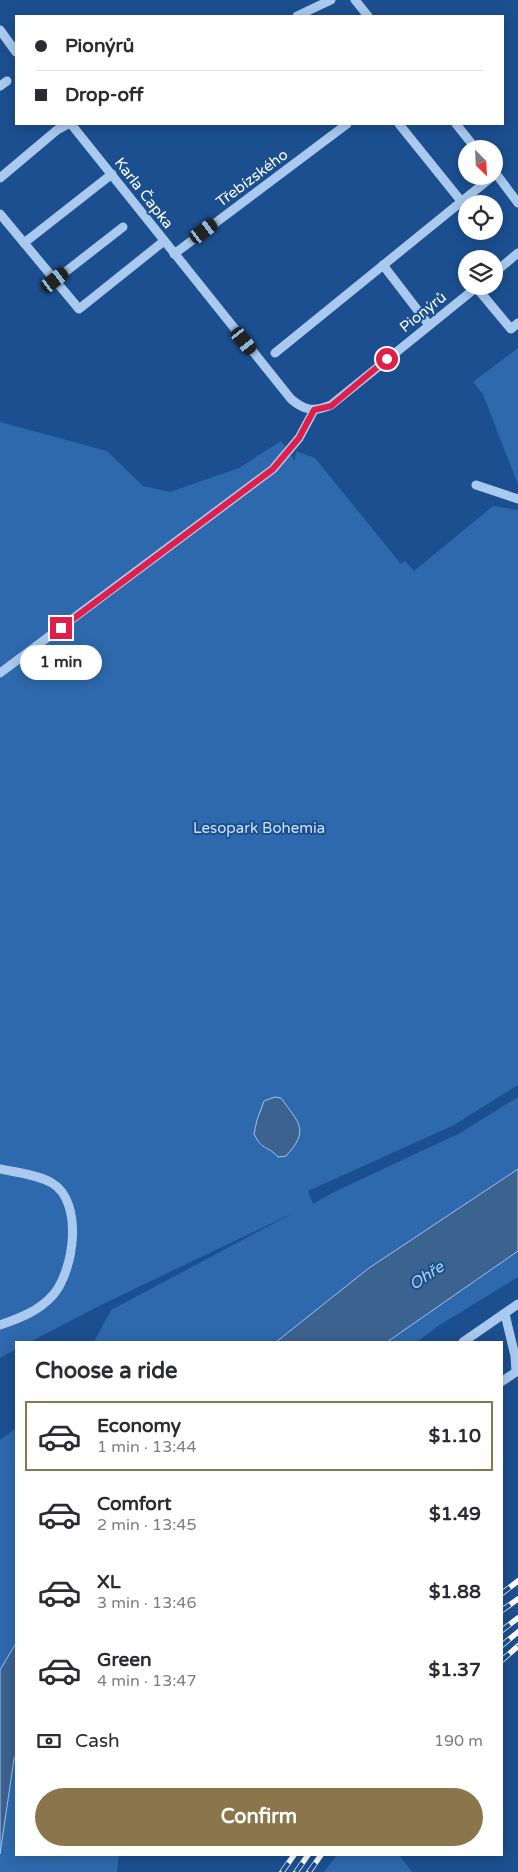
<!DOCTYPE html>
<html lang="en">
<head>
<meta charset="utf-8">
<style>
	:root { --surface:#fff; --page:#f7f7f7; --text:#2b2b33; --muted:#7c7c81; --line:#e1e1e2; --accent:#8a764a }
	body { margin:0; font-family:"Varela Round",sans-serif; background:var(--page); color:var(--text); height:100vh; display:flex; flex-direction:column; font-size:19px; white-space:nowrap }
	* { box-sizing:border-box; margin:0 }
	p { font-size:16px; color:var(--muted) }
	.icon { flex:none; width:28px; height:28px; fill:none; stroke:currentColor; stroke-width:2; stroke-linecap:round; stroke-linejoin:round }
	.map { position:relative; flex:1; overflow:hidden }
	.drawer { position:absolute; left:15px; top:1341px; width:488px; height:515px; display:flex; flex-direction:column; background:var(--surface); border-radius:0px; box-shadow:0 2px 12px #0003 }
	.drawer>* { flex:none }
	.banner { position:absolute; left:15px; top:15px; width:489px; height:110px; border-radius:0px; box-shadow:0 2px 12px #0003; display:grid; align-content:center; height:110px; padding:0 20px; background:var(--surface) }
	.needle { width:32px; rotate:156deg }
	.tools { position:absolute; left:458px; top:140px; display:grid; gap:10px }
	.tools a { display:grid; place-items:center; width:45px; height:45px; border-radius:50%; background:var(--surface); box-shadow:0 2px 12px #0003; font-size:25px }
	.end { position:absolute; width:22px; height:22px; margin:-11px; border:6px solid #e11d48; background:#fff; box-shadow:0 0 0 2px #fff }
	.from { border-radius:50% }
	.bubble { position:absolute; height:35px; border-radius:18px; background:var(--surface); box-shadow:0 2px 12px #0003; font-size:16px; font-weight:700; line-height:35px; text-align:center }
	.car { position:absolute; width:15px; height:30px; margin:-15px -8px; border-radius:6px; box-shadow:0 0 4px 1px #0007; background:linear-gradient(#222 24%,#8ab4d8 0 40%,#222 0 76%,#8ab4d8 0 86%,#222 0) }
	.banner b { display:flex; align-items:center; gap:18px; height:48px; font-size:19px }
	.banner b+b { border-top:1px solid var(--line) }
	.banner i { width:12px; height:12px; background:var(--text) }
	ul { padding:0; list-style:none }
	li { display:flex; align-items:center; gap:15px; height:70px; margin:0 10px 8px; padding:0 10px; border:2px solid transparent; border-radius:0px }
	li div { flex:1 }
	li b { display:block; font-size:19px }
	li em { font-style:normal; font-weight:700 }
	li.active { border-color:var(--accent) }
	li>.icon { width:45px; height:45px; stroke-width:1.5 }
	h2 { padding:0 20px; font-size:22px; line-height:60px }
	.pay { display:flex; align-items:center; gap:12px; height:55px; padding:0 20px; font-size:19px }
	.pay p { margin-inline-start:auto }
	.button { display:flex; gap:10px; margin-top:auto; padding:10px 20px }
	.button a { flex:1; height:58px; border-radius:30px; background:var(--accent); color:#fff; font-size:20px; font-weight:700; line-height:58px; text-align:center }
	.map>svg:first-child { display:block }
</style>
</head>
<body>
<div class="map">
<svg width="518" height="1872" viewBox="0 0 518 1872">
	<rect width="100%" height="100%" fill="#1b4f8f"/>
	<g fill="#2e69ad">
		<polygon points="518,348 518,485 483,394 473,382"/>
		<polygon points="0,422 107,451 143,486 170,492 239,468 281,441 295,461 296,451 315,458 401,564 405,561 414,571 493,506 518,510 518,1085 454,1125 308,1191 313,1204 332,1193 460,1133 518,1097 518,1169 369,1268 276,1342 94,1342 111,1310 295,1212 101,1305 30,1342 16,1342 16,1349 0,1358"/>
		<polygon points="518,1251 518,1277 438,1326 417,1342 387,1342"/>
		<polygon points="16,1428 16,1643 0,1670 0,1440"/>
		<polygon points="16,1755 16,1855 119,1855 117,1872 0,1872 0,1854 14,1759"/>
		<polygon points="337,1855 399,1855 412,1872 324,1872"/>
	</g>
	<g fill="#3c6290" stroke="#9cc4f0">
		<path d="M 275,1097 L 281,1098 C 299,1123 310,1130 286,1156 L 278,1157 C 268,1145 263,1152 254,1134 L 257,1120 L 264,1101 Z"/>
		<polygon points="518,1169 518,1251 387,1342 276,1342 369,1268"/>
		<polygon points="16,1643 16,1755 14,1759 0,1854 0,1670"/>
	</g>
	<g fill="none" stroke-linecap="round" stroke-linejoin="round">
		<g stroke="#a9c9ee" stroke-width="9">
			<polyline points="355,0 368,16"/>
			<polyline points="297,16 331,0"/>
			<polyline points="0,30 16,52"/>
			<polyline points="0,86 7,81"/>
			<path d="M 71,124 L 291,399 C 305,411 314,412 331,405 L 478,286"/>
			<polyline points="399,124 461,201"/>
			<polyline points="456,124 476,149"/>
			<polyline points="494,171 518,203"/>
			<polyline points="0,178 57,130 68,124"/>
			<polyline points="0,214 79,309 164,241"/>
			<polyline points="24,243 112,174"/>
			<polyline points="174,254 347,124"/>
			<polyline points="383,265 429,325"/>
			<polyline points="494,273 518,253"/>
			<polyline points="55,280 123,227"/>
			<polyline points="476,287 511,329 518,323"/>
			<polyline points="275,353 493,176"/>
			<polyline points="476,485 518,499"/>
			<polyline points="0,673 273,469 299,438 314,410"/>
			<path d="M 0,1169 C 15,1172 39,1175 52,1183 C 84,1202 74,1271 53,1295 C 39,1311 20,1318 0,1325"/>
			<polyline points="463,1342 518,1304"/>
			<polyline points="501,1382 516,1372 515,1356 505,1314"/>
		</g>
		<g stroke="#fff" stroke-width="5.5">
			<g id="rail">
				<polyline points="501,1594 518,1581"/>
				<polyline points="501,1611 518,1599"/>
				<polyline points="501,1631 518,1618"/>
				<polyline points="501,1646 518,1632"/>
				<polyline points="501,1661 518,1646"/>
				<polyline points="282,1872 294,1855"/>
				<polyline points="296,1872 308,1855"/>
				<polyline points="309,1872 321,1855"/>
			</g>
		</g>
		<use href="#rail" stroke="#1b4f8f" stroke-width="4" stroke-dasharray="11" stroke-linecap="butt"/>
	</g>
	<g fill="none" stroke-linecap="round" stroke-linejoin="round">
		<polyline stroke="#e11d48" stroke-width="6" points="61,628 273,469 299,438 314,410 331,406 387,359"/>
	</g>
	<g text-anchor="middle" stroke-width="4" stroke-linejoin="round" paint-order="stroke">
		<g font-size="15" fill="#fff" stroke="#1b4f8f">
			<text transform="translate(252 178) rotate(-37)" y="5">Třebízského</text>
			<text transform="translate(144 193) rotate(52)" y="5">Karla Čapka</text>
			<text transform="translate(423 312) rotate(-39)" y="5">Pionýrů</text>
		</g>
		<g font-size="15" fill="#cfe3fa" stroke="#1b4f8f">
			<text x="259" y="833">Lesopark Bohemia</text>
		</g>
		<g font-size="16" font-style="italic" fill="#b5d3f5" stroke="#1b4f8f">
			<text transform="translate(426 1275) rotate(-34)" y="6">Ohře</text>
		</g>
	</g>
</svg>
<div class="tools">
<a><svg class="needle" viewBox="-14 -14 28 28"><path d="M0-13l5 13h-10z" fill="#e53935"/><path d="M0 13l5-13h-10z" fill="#7c7c81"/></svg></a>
<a><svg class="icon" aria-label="locate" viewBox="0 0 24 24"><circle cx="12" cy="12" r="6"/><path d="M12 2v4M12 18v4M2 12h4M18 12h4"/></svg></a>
<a><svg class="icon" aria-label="layers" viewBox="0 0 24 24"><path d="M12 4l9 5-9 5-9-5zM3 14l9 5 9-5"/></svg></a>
</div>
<i class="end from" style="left:387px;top:359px"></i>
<i class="end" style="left:61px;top:628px"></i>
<div class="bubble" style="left:20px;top:645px;width:82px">1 min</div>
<i class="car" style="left:204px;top:231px;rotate:53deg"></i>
<i class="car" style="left:55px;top:280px;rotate:52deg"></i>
<i class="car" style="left:244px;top:341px;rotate:141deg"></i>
<div class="banner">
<b><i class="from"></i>Pionýrů</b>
<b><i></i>Drop-off</b>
</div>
<section class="drawer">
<h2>Choose a ride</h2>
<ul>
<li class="active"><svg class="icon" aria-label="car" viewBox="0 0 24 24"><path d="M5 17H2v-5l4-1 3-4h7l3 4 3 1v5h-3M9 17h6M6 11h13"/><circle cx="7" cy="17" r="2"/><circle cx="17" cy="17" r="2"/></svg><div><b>Economy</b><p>1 min · 13:44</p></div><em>$1.10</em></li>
<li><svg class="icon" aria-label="car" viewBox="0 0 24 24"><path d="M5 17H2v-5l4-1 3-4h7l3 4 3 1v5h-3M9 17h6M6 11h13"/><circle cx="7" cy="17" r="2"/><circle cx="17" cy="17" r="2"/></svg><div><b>Comfort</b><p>2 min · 13:45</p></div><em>$1.49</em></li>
<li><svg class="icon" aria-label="car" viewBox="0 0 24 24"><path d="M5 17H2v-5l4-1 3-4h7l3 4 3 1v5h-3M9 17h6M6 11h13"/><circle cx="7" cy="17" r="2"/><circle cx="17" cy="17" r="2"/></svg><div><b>XL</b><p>3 min · 13:46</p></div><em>$1.88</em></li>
<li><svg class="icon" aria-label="car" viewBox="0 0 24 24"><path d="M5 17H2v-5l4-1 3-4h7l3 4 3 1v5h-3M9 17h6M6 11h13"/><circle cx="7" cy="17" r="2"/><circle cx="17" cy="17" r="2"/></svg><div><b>Green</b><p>4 min · 13:47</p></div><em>$1.37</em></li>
</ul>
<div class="pay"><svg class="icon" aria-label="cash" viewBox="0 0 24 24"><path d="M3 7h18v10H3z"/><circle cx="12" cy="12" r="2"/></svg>Cash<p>190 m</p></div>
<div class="button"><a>Confirm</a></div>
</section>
</div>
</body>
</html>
